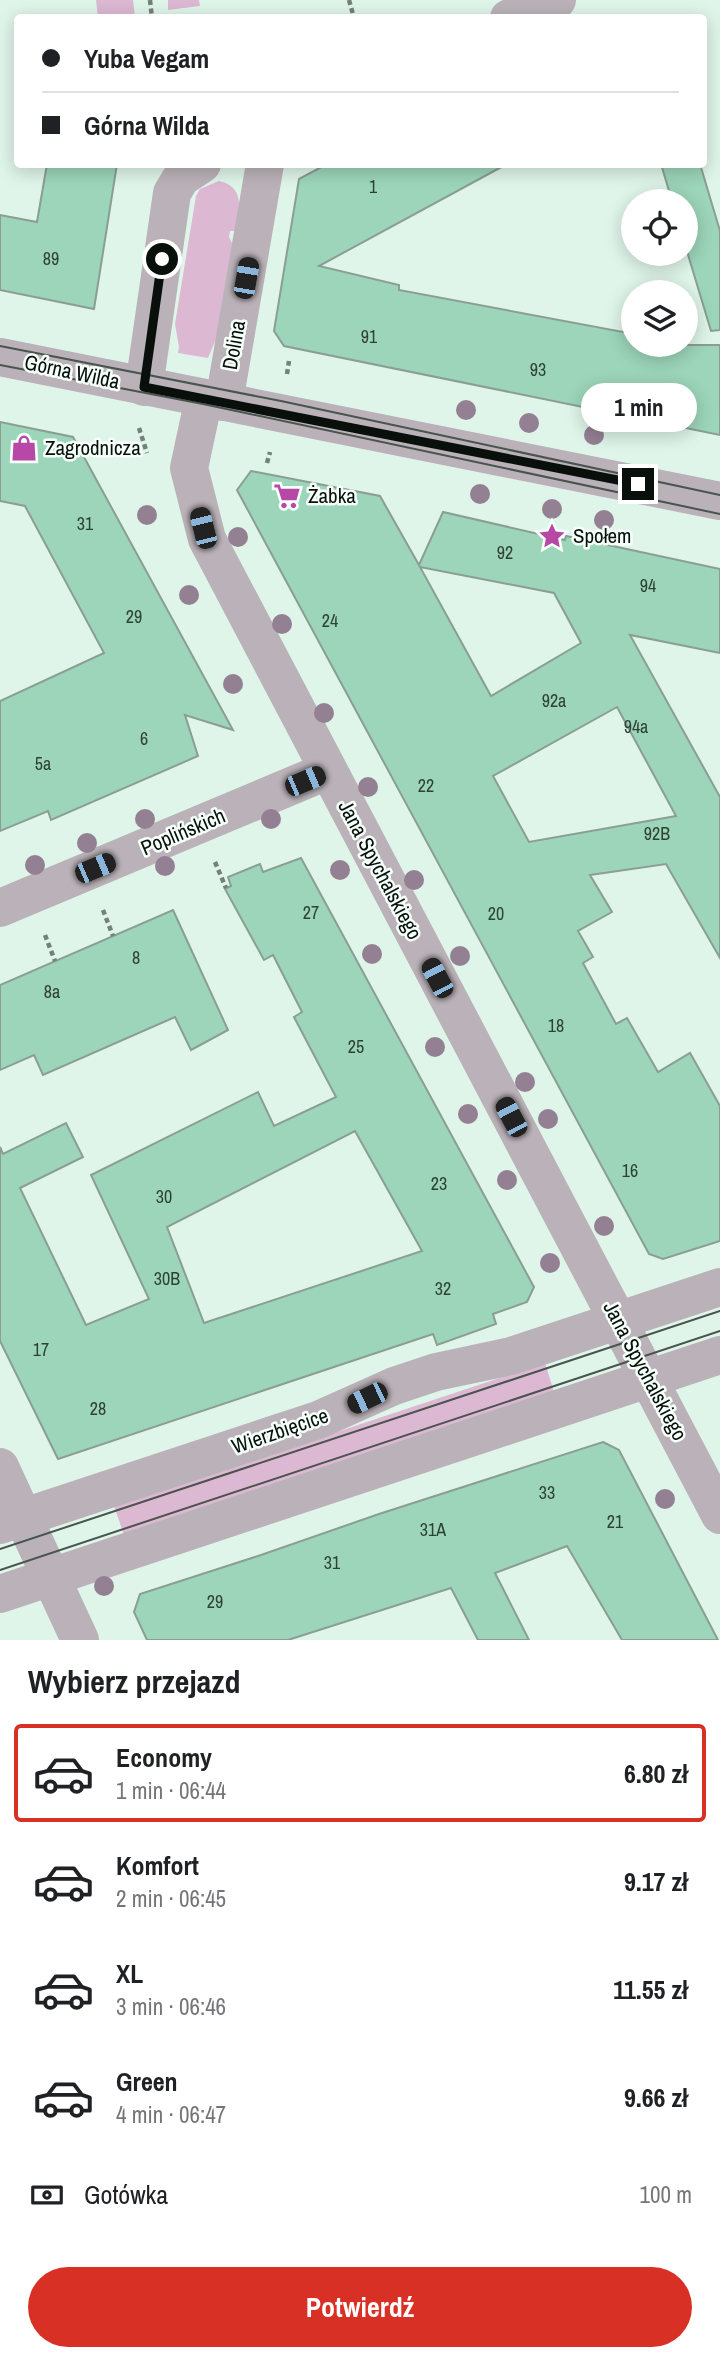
<!DOCTYPE html>
<html lang="pl">
<head>
<meta charset="utf-8">
<style>
	:root { --surface:#fff; --page:#f2f2f2; --text:#202124; --muted:#757577; --line:#e0e0e0; --accent:#d93025 }
	body { margin:0; font-family:"Archivo Narrow",sans-serif; background:var(--page); color:var(--text); height:100vh; display:flex; flex-direction:column; font-size:26px; white-space:nowrap }
	* { box-sizing:border-box; margin:0 }
	p { font-size:23px; color:var(--muted) }
	.icon { flex:none; width:38px; height:38px; fill:none; stroke:currentColor; stroke-width:2; stroke-linecap:round; stroke-linejoin:round }
	.map { position:relative; height:1640px; overflow:hidden }
	.panel { display:flex; flex-direction:column; background:var(--surface); flex:1 }
	.panel>* { flex:none }
	.guide { position:absolute; left:14px; top:14px; width:693px; height:154px; border-radius:7px; box-shadow:0 4px 18px #0003; display:grid; align-content:center; height:154px; padding:0 28px; background:var(--surface) }
	.fabs { position:absolute; left:621px; top:189px; display:grid; gap:14px }
	.fabs a { display:grid; place-items:center; width:77px; height:77px; border-radius:50%; background:var(--surface); box-shadow:0 4px 18px #0003; font-size:35px }
	.end { position:absolute; width:32px; height:32px; margin:-16px; border:9px solid #09100c; background:#fff; box-shadow:0 0 0 4px #fff }
	.from { border-radius:50% }
	.bubble { position:absolute; height:49px; border-radius:24px; background:var(--surface); box-shadow:0 4px 18px #0003; font-size:23px; font-weight:700; line-height:49px; text-align:center }
	.car { position:absolute; width:21px; height:42px; margin:-21px -10px; border-radius:9px; box-shadow:0 0 5px 2px #0007; background:linear-gradient(#222 24%,#8ab4d8 0 40%,#222 0 76%,#8ab4d8 0 86%,#222 0) }
	.guide b { display:flex; align-items:center; gap:24px; height:66px; font-size:26px }
	.guide b+b { border-top:2px solid var(--line) }
	.guide i { width:18px; height:18px; background:var(--text) }
	ul { padding:0; list-style:none }
	li { display:flex; align-items:center; gap:21px; height:98px; margin:0 14px 10px; padding:0 14px; border:4px solid transparent; border-radius:7px }
	li div { flex:1 }
	li b { display:block; font-size:26px }
	li em { font-style:normal; font-weight:700 }
	li.active { border-color:var(--accent) }
	li>.icon { width:63px; height:63px; stroke-width:1.5 }
	h2 { padding:0 28px; font-size:32px; line-height:84px }
	.pay { display:flex; align-items:center; gap:18px; height:77px; padding:0 28px; font-size:26px }
	.pay p { margin-inline-start:auto }
	.cta { display:flex; gap:14px; margin-top:auto; padding:14px 28px }
	.cta a { flex:1; height:80px; border-radius:42px; background:var(--accent); color:#fff; font-size:28px; font-weight:700; line-height:80px; text-align:center }
	.map>svg:first-child { display:block }
</style>
</head>
<body>
<div class="map">
<svg width="720" height="1640" viewBox="0 0 720 1640">
	<rect width="100%" height="100%" fill="#dff5e9"/>
	<g fill="#dcb8d3">
		<polygon points="96,0 133,0 135,17 98,17"/>
		<polygon points="168,0 199,0 200,6 168,10"/>
		<path d="M 219,181 C 246,187 239,210 236,231 L 230,231 L 229,237 L 233,245 L 219,332 L 208,358 L 178,353 L 179,347 L 175,324 L 196,196 L 200,189 Z"/>
		<polygon points="545,1363 554,1392 124,1535 114,1506"/>
	</g>
	<g fill="#9cd5b9" stroke="#8a9e94" stroke-width="2" fill-rule="evenodd">
		<polygon points="47,164 117,164 94,309 0,290 0,215 37,222"/>
		<polygon points="327,164 507,164 319,266 399,285 399,290 634,334 634,345 720,345 720,435 284,346 274,331 299,179"/>
		<polygon points="661,164 700,164 720,231 720,330 711,331 686,248 686,201 672,201"/>
		<polygon points="0,422 73,437 233,730 185,715 198,756 51,820 48,811 0,831 0,701 104,653 25,506 0,501"/>
		<path d="M 251,471 L 380,496 L 419,565 L 443,512 L 565,540 L 566,536 L 720,569 L 720,653 L 630,635 L 720,797 L 720,958 L 666,864 L 590,875 L 612,912 L 578,931 L 593,957 L 583,963 L 616,1024 L 627,1018 L 658,1072 L 690,1053 L 720,1106 L 720,1241 L 663,1259 L 649,1254 L 237,490 ZM 420,567 L 554,593 L 581,643 L 491,696 ZM 617,707 L 676,816 L 529,842 L 493,776 Z"/>
		<path d="M 301,858 L 534,1287 L 527,1302 L 493,1314 L 496,1324 L 437,1345 L 433,1334 L 58,1459 L 0,1341 L 0,1147 L 3,1154 L 66,1123 L 83,1157 L 20,1188 L 86,1325 L 149,1299 L 91,1175 L 258,1092 L 274,1126 L 336,1097 L 294,1017 L 302,1012 L 273,955 L 264,960 L 225,889 L 231,886 L 228,877 L 260,864 L 263,872 ZM 355,1131 L 422,1251 L 204,1323 L 167,1227 Z"/>
		<polygon points="173,910 228,1030 191,1050 175,1017 43,1075 34,1055 0,1070 0,985"/>
		<polygon points="603,1442 619,1450 718,1640 622,1640 567,1546 495,1573 529,1640 478,1640 451,1588 288,1640 147,1640 134,1612 140,1594 261,1555 379,1514"/>
	</g>
	<g fill="none" stroke-linecap="round" stroke-linejoin="round">
		<g stroke="#73817a" stroke-width="4.5" stroke-dasharray="5 3.5" stroke-linecap="butt">
			<polyline points="150,0 152,18"/>
			<polyline points="349,0 354,18"/>
			<polyline points="287,374 289,361"/>
			<polyline points="139,428 147,453"/>
			<polyline points="267,463 270,452"/>
			<polyline points="215,862 226,888"/>
			<polyline points="103,910 113,936"/>
			<polyline points="45,935 55,961"/>
		</g>
		<g stroke="#bab2b8" stroke-width="38">
			<polyline points="509,18 557,0"/>
			<polyline points="0,357 720,501"/>
			<polyline points="144,387 172,193 181,178 202,164"/>
			<polyline points="204,398 189,468 207,539 720,1515"/>
			<polyline points="224,402 265,164"/>
			<polyline points="0,908 327,771"/>
			<polyline points="0,1467 80,1640"/>
			<polyline points="0,1525 318,1420 394,1386 436,1372 511,1356 720,1287"/>
			<polyline points="0,1594 720,1355"/>
		</g>
		<g stroke="#48544d" stroke-width="2">
			<polyline points="0,346 281,401 720,495"/>
			<polyline points="0,365 203,404 720,514"/>
			<polyline points="0,1549 720,1311"/>
			<polyline points="0,1570 720,1331"/>
		</g>
	</g>
	<g fill="#948093">
		<circle cx="466" cy="410" r="10"/>
		<circle cx="529" cy="423" r="10"/>
		<circle cx="594" cy="435" r="10"/>
		<circle cx="480" cy="494" r="10"/>
		<circle cx="552" cy="509" r="10"/>
		<circle cx="147" cy="515" r="10"/>
		<circle cx="604" cy="520" r="10"/>
		<circle cx="238" cy="537" r="10"/>
		<circle cx="189" cy="595" r="10"/>
		<circle cx="282" cy="624" r="10"/>
		<circle cx="233" cy="684" r="10"/>
		<circle cx="324" cy="713" r="10"/>
		<circle cx="368" cy="787" r="10"/>
		<circle cx="145" cy="819" r="10"/>
		<circle cx="271" cy="819" r="10"/>
		<circle cx="87" cy="843" r="10"/>
		<circle cx="35" cy="865" r="10"/>
		<circle cx="165" cy="866" r="10"/>
		<circle cx="340" cy="870" r="10"/>
		<circle cx="414" cy="880" r="10"/>
		<circle cx="372" cy="954" r="10"/>
		<circle cx="460" cy="956" r="10"/>
		<circle cx="435" cy="1047" r="10"/>
		<circle cx="525" cy="1082" r="10"/>
		<circle cx="468" cy="1114" r="10"/>
		<circle cx="548" cy="1119" r="10"/>
		<circle cx="507" cy="1180" r="10"/>
		<circle cx="604" cy="1226" r="10"/>
		<circle cx="550" cy="1263" r="10"/>
		<circle cx="665" cy="1499" r="10"/>
		<circle cx="104" cy="1586" r="10"/>
	</g>
	<g fill="none" stroke-linecap="round" stroke-linejoin="round">
		<polyline stroke="#09100c" stroke-width="9" points="162,259 144,387 638,484"/>
	</g>
	<defs>
		<g id="shop-bare" transform="scale(2.1)"><path d="M-5-2.5h2.3a2.7 3.5 0 0 1 5.4 0H5L5.5 6h-11ZM-1.5-2.5h3a1.5 2.3 0 0 0-3 0Z" fill="#b748a6" stroke="#f6fffa" stroke-width="2.5" paint-order="stroke"/></g>
		<g id="supermarket-bare" transform="scale(2.1)"><path d="M-6-5.5h2.5l.6 2H6L4.5 2H-2.5L-4.4-4H-6ZM-1.5 3.2a1.3 1.3 0 1 0 .1 0ZM3 3.2a1.3 1.3 0 1 0 .1 0Z" fill="#b748a6" stroke="#f6fffa" stroke-width="2.5" paint-order="stroke"/></g>
		<g id="sight-bare" transform="scale(2.1)"><path d="M0-6L1.8-2.2L6-1.7L2.9 1.2L3.7 5.4L0 3.3L-3.7 5.4L-2.9 1.2L-6-1.7L-1.8-2.2Z" fill="#b748a6" stroke="#f6fffa" stroke-width="2.5" paint-order="stroke"/></g>
	</defs>
	<g fill-rule="evenodd">
		<use href="#shop-bare" x="24" y="448"/>
		<use href="#supermarket-bare" x="287" y="496"/>
		<use href="#sight-bare" x="552" y="536"/>
	</g>
	<g text-anchor="middle" stroke-width="5" stroke-linejoin="round" paint-order="stroke">
		<g font-size="18" fill="#2e4137">
			<text x="373" y="193">1</text>
			<text x="51" y="265">89</text>
			<text x="369" y="343">91</text>
			<text x="538" y="376">93</text>
			<text x="85" y="530">31</text>
			<text x="505" y="559">92</text>
			<text x="648" y="592">94</text>
			<text x="134" y="623">29</text>
			<text x="330" y="627">24</text>
			<text x="554" y="707">92a</text>
			<text x="636" y="733">94a</text>
			<text x="144" y="745">6</text>
			<text x="43" y="770">5a</text>
			<text x="426" y="792">22</text>
			<text x="657" y="840">92B</text>
			<text x="311" y="919">27</text>
			<text x="496" y="920">20</text>
			<text x="136" y="964">8</text>
			<text x="52" y="998">8a</text>
			<text x="556" y="1032">18</text>
			<text x="356" y="1053">25</text>
			<text x="630" y="1177">16</text>
			<text x="439" y="1190">23</text>
			<text x="164" y="1203">30</text>
			<text x="167" y="1285">30B</text>
			<text x="443" y="1295">32</text>
			<text x="41" y="1356">17</text>
			<text x="98" y="1415">28</text>
			<text x="547" y="1499">33</text>
			<text x="615" y="1528">21</text>
			<text x="433" y="1536">31A</text>
			<text x="332" y="1569">31</text>
			<text x="215" y="1608">29</text>
		</g>
		<g font-size="21" fill="#09100c" stroke="#f6fffa">
			<text transform="translate(234 345) rotate(-80)" y="7">Dolina</text>
			<text transform="translate(72 372) rotate(12)" y="7">Górna Wilda</text>
			<text transform="translate(183 832) rotate(-23)" y="7">Poplińskich</text>
			<text transform="translate(380 870) rotate(62)" y="7">Jana Spychalskiego</text>
			<text transform="translate(645 1371) rotate(62)" y="7">Jana Spychalskiego</text>
			<text transform="translate(280 1431) rotate(-19)" y="7">Wierzbięcice</text>
		</g>
		<g font-size="21" fill="#09100c" stroke="#f6fffa" text-anchor="start">
			<text x="45" y="455">Zagrodnicza</text>
			<text x="308" y="503">Żabka</text>
			<text x="573" y="543">Społem</text>
		</g>
	</g>
</svg>
<div class="fabs">
<a><svg class="icon" aria-label="locate" viewBox="0 0 24 24"><circle cx="12" cy="12" r="6"/><path d="M12 2v4M12 18v4M2 12h4M18 12h4"/></svg></a>
<a><svg class="icon" aria-label="layers" viewBox="0 0 24 24"><path d="M12 4l9 5-9 5-9-5zM3 14l9 5 9-5"/></svg></a>
</div>
<i class="end from" style="left:162px;top:259px"></i>
<i class="end" style="left:638px;top:484px"></i>
<div class="bubble" style="left:581px;top:383px;width:116px">1 min</div>
<i class="car" style="left:246px;top:278px;rotate:10deg"></i>
<i class="car" style="left:203px;top:528px;rotate:346deg"></i>
<i class="car" style="left:305px;top:781px;rotate:67deg"></i>
<i class="car" style="left:95px;top:868px;rotate:67deg"></i>
<i class="car" style="left:437px;top:978px;rotate:332deg"></i>
<i class="car" style="left:511px;top:1117px;rotate:332deg"></i>
<i class="car" style="left:367px;top:1398px;rotate:244deg"></i>
<div class="guide">
<b><i class="from"></i>Yuba Vegam</b>
<b><i></i>Górna Wilda</b>
</div>
</div>
<section class="panel">
<h2>Wybierz przejazd</h2>
<ul>
<li class="active"><svg class="icon" aria-label="car" viewBox="0 0 24 24"><path d="M5 17H2v-5l4-1 3-4h7l3 4 3 1v5h-3M9 17h6M6 11h13"/><circle cx="7" cy="17" r="2"/><circle cx="17" cy="17" r="2"/></svg><div><b>Economy</b><p>1 min · 06:44</p></div><em>6.80 zł</em></li>
<li><svg class="icon" aria-label="car" viewBox="0 0 24 24"><path d="M5 17H2v-5l4-1 3-4h7l3 4 3 1v5h-3M9 17h6M6 11h13"/><circle cx="7" cy="17" r="2"/><circle cx="17" cy="17" r="2"/></svg><div><b>Komfort</b><p>2 min · 06:45</p></div><em>9.17 zł</em></li>
<li><svg class="icon" aria-label="car" viewBox="0 0 24 24"><path d="M5 17H2v-5l4-1 3-4h7l3 4 3 1v5h-3M9 17h6M6 11h13"/><circle cx="7" cy="17" r="2"/><circle cx="17" cy="17" r="2"/></svg><div><b>XL</b><p>3 min · 06:46</p></div><em>11.55 zł</em></li>
<li><svg class="icon" aria-label="car" viewBox="0 0 24 24"><path d="M5 17H2v-5l4-1 3-4h7l3 4 3 1v5h-3M9 17h6M6 11h13"/><circle cx="7" cy="17" r="2"/><circle cx="17" cy="17" r="2"/></svg><div><b>Green</b><p>4 min · 06:47</p></div><em>9.66 zł</em></li>
</ul>
<div class="pay"><svg class="icon" aria-label="cash" viewBox="0 0 24 24"><path d="M3 7h18v10H3z"/><circle cx="12" cy="12" r="2"/></svg>Gotówka<p>100 m</p></div>
<div class="cta"><a>Potwierdź</a></div>
</section>
</body>
</html>
